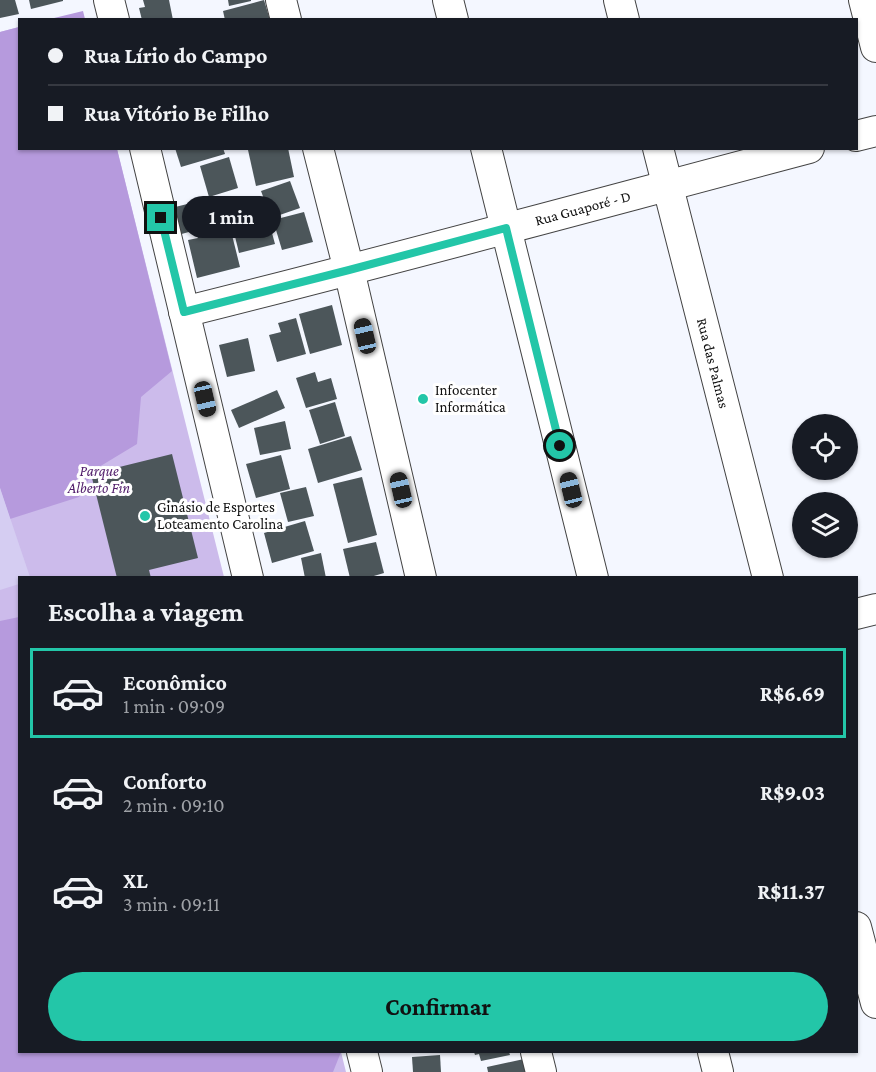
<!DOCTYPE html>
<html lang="pt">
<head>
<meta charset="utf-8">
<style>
	:root { --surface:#171b24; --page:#20242c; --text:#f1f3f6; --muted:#9ea1a6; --line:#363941; --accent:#23c6a8 }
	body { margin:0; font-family:"Crimson Pro",serif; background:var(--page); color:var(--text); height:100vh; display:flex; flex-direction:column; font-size:22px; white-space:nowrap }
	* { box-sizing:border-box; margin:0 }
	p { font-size:20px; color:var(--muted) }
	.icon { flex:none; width:33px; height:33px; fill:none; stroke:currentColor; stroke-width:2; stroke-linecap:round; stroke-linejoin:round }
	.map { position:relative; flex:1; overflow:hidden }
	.panel { position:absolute; left:18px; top:576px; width:840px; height:477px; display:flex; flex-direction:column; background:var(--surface); border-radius:0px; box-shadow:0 2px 4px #0004 }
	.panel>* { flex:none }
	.guide { position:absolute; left:18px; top:18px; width:840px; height:132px; border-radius:0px; box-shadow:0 2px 4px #0004; display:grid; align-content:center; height:132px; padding:0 30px; background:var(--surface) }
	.tools { position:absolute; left:792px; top:414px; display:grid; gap:12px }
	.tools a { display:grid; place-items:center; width:66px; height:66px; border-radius:50%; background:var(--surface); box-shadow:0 2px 4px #0004; font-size:30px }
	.end { position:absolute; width:27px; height:27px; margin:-14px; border:8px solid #23c6a8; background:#111; box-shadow:0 0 0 3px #111 }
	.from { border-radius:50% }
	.bubble { position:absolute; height:42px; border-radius:21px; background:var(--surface); box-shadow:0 2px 4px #0004; font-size:20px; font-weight:700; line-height:42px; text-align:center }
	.car { position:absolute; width:18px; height:36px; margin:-18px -9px; border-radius:8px; box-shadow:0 0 4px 2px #0007; background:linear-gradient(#222 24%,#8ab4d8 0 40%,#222 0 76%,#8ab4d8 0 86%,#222 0) }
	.guide b { display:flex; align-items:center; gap:21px; height:57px; font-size:22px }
	.guide b+b { border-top:2px solid var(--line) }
	.guide i { width:15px; height:15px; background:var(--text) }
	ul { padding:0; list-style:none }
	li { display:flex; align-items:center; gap:18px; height:90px; margin:0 12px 9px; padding:0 18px; border:3px solid transparent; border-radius:0px }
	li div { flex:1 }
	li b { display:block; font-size:22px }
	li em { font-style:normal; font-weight:700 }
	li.current { border-color:var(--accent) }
	li>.icon { width:54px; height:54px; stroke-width:1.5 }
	h2 { padding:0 30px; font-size:27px; line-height:72px }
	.button { display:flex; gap:12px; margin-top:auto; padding:12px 30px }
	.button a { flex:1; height:69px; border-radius:36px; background:var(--accent); color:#111; font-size:24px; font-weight:700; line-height:69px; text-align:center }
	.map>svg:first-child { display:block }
</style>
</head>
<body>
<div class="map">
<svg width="876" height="1072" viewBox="0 0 876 1072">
	<rect width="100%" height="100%" fill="#f4f7ff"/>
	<polygon fill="#ccbbeb" points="19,27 20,148 117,149 224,577 20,578 20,1052 341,1052 346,1072 0,1072 0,32"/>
	<g fill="#b69add">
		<polygon points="83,11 85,19 50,19"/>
		<polygon points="19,27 20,148 117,149 172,371 141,397 137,444 94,470 79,497 10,519 0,488 0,32"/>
		<polygon points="19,617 20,1052 341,1052 333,1072 0,1072 0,621"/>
	</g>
	<polygon fill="#d5cdf2" points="0,488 30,577 20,578 19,584 0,590"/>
	<g fill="#4c565a">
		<polygon points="0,0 15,0 19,14 0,18"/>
		<polygon points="29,0 63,0 63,1 31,9"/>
		<polygon points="143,0 169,0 173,20 142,20 139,8 145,7"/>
		<polygon points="228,0 251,0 251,1 229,6"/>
		<polygon points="264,0 270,20 225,20 223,11"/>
		<polygon points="175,148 223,148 225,154 181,167"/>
		<polygon points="255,148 288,148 294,177 256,186 248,150"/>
		<polygon points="229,157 238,188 209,197 200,166"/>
		<polygon points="290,181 300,208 271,218 261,191"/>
		<polygon points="216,197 226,236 232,235 240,267 197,278 188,240 198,238 196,230 178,235 171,208"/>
		<polygon points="266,211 275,244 239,253 231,220"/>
		<polygon points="304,212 313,242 282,250 273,220"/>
		<polygon points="332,305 342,345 310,354 299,314"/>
		<polygon points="296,318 306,354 277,362 269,335 281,332 278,323"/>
		<polygon points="248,338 255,371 227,377 219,345"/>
		<polygon points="315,372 318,382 331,378 337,399 306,408 296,378"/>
		<polygon points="277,390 285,408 239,428 231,410"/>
		<polygon points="335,402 345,436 320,444 309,410"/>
		<polygon points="285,421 291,449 260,455 254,428"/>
		<polygon points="351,436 362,470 318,483 308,449"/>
		<polygon points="172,454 198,558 149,570 151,578 117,578 91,474"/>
		<polygon points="281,455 290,489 256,498 246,464"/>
		<polygon points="362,477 377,535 348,543 333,484"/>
		<polygon points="306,487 314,516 288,522 280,493"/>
		<polygon points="305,521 314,551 272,563 264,533"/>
		<polygon points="376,542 384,573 367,578 350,578 343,549"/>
		<polygon points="321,553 326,578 305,578 301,558"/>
		<polygon points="474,1052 509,1052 510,1055 481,1061 479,1054 475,1055"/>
		<polygon points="440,1055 441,1072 413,1072 412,1057"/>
		<polygon points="524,1059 528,1072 488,1072 487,1067"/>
	</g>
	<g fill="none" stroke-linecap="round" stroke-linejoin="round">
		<g stroke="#434343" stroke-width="32">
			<g id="minor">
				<polyline points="109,0 114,20"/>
				<polyline points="281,0 286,20"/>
				<polyline points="448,0 453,20"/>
				<polyline points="619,0 624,20"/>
				<polyline points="864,0 876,47"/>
				<polyline points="856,136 876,131"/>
				<polyline points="145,148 248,578"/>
				<polyline points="318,148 349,270 421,578"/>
				<polyline points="486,148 593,578"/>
				<path id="s1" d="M 658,148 L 768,578"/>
				<path id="s2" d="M 184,312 C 393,260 601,203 809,148"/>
				<polyline points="856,614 876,609"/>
				<polyline points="856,927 876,1003"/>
				<polyline points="362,1052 367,1072"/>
				<polyline points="536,1052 541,1072"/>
				<polyline points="713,1052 718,1072"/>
			</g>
		</g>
		<use href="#minor" stroke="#fff" stroke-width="30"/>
	</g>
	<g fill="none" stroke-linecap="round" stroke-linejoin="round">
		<polyline stroke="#23c6a8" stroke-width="8" points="161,218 184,312 349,270 506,228 560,446"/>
	</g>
	<g fill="#23c6a8" stroke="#fff" stroke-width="2">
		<circle cx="423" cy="399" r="6"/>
		<circle cx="145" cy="516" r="6"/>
	</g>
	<g text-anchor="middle" stroke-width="6" stroke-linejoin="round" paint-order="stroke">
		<g font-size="15" fill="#101010" stroke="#fff">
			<text dy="5" stroke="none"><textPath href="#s2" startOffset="412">Rua Guaporé - D</textPath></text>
			<text dy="5" stroke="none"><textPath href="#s1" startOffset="222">Rua das Palmas</textPath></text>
		</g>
		<g font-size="15" fill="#101010" stroke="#fff" text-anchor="start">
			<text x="435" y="395">Infocenter<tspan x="435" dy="17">Informática</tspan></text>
			<text x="157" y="512">Ginásio de Esportes<tspan x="157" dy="17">Loteamento Carolina</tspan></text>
		</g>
		<g font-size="15" font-style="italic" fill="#511d6b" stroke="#fff">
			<text x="99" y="476">Parque<tspan x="99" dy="17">Alberto Fin</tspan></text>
		</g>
	</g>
</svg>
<div class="tools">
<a><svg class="icon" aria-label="locate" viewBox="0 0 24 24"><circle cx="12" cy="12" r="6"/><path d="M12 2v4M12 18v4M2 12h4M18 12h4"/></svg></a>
<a><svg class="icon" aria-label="layers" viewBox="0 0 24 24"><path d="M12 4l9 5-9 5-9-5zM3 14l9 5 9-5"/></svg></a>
</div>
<i class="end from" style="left:560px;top:446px"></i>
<i class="end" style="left:161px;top:218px"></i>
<div class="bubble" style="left:182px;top:196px;width:99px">1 min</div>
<i class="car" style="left:365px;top:336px;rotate:347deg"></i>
<i class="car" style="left:205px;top:399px;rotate:167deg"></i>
<i class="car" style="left:401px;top:490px;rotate:347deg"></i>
<i class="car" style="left:571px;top:490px;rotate:346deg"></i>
<div class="guide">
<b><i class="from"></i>Rua Lírio do Campo</b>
<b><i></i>Rua Vitório Be Filho</b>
</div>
<section class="panel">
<h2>Escolha a viagem</h2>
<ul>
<li class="current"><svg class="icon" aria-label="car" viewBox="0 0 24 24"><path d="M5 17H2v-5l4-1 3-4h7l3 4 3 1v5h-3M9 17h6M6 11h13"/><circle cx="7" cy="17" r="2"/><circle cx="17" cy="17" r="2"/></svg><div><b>Econômico</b><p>1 min · 09:09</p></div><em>R$6.69</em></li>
<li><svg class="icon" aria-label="car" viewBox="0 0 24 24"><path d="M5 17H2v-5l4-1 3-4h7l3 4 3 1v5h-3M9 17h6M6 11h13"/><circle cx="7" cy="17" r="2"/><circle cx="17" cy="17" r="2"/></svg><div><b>Conforto</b><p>2 min · 09:10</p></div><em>R$9.03</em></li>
<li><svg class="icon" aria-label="car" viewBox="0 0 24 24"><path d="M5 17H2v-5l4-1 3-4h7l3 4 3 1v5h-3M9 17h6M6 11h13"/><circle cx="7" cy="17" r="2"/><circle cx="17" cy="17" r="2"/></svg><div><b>XL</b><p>3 min · 09:11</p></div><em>R$11.37</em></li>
</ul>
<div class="button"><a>Confirmar</a></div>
</section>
</div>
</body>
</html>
